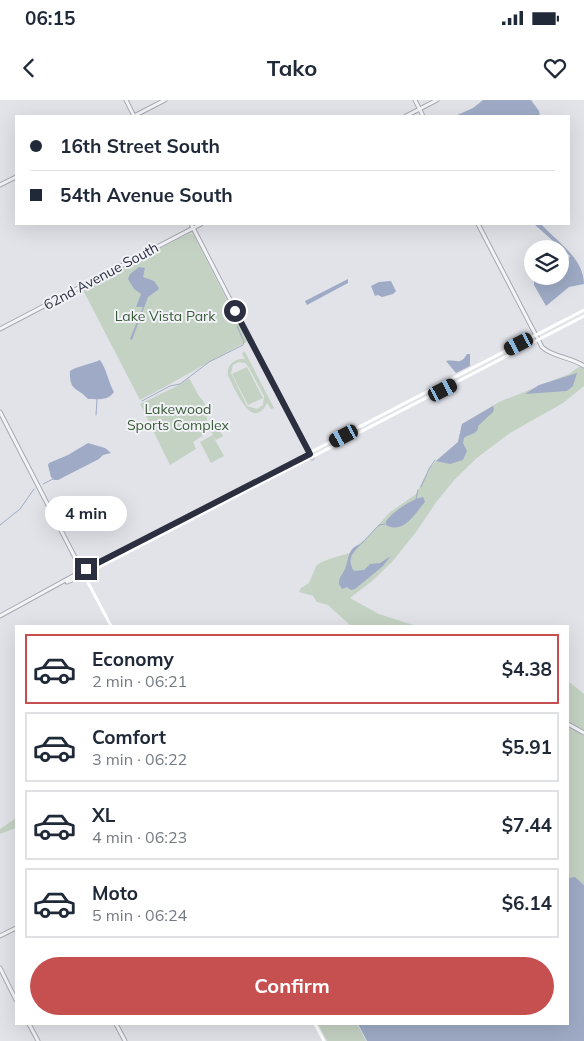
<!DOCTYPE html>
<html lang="en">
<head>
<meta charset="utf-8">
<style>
	:root { --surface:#fff; --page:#f2f2f3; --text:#1f2937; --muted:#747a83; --line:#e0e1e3; --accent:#c5504f }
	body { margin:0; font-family:Mulish,sans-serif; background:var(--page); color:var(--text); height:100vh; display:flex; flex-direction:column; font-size:19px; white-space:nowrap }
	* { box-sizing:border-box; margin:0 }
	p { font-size:16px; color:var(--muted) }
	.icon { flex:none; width:28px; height:28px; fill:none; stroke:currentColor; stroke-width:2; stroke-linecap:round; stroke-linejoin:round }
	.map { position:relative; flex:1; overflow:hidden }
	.panel { position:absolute; left:15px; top:525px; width:554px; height:400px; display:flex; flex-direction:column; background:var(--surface); border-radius:0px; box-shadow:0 5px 20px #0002 }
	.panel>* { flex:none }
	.hud { position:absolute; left:15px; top:15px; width:555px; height:110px; border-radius:0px; box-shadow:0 5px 20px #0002; display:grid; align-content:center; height:110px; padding:0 15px; background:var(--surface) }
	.tools { position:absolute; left:524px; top:140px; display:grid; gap:10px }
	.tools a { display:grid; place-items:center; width:45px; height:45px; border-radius:50%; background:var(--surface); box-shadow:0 5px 20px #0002; font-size:25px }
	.end { position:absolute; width:22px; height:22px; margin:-11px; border:6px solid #2b2f3f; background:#fff; box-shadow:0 0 0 2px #fff }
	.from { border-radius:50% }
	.bubble { position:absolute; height:35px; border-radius:18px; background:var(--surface); box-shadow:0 5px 20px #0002; font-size:16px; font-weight:700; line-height:35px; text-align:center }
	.car { position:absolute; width:15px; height:30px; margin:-15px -8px; border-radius:6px; box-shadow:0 0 4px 1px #0007; background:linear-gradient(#222 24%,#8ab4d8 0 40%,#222 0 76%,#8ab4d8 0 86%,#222 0) }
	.hud b { display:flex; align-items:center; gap:18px; height:48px; font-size:19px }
	.hud b+b { border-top:1px solid var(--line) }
	.hud i { width:12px; height:12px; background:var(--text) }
	ul { padding:9px 0 0; list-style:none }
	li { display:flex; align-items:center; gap:15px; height:70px; margin:0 10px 8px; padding:0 5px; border:2px solid var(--line); border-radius:0px }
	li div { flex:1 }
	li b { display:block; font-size:19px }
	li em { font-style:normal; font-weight:700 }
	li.on { border-color:var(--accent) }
	li>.icon { width:45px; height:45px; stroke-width:1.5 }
	.action { display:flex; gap:10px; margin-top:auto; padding:10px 15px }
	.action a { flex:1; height:58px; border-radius:30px; background:var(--accent); color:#fff; font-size:20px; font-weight:700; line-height:58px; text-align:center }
	.status { display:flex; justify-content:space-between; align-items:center; height:35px; padding:0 25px; background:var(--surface); direction:ltr }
	.status svg { height:14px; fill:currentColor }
	header { display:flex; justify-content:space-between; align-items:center; height:65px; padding:0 15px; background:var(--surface); font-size:22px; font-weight:700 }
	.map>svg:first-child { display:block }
</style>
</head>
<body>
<div class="status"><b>06:15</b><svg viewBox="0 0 49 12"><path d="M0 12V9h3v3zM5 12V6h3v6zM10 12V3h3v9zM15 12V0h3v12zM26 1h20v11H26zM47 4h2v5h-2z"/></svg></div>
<header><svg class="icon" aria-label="back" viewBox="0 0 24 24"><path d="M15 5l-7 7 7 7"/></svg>Tako<svg class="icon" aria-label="heart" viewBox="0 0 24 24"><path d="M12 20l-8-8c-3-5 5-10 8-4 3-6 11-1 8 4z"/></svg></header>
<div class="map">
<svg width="584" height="941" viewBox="0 0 584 941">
	<rect width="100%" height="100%" fill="#e1e3e9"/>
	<g fill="#c4d2c3" fill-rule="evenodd">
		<polygon points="192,130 252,245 247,243 249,240 193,134 190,132 172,141"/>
		<path d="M 190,133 L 194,136 L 248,241 C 211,260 177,281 140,300 L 83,190 L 83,188 Z"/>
		<path d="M 245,252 L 274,308 L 271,309 L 267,303 C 252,333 235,288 228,276 C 226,265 234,258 245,259 L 242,253 ZM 239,262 L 245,263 L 248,266 L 264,296 L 263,305 L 257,309 L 247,306 L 231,273 L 233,265 Z"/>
		<polygon points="580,266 584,269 584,286 563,303 510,333 478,357 455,379 437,401 416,432 392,462 372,481 350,498 379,514 416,526 351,526 328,505 317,502 313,496 299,492 301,488 309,483 316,466 320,463 329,459 350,453 353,448 366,439 389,413 416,394 429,369 437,360 458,342 462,324 499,302 569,274"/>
		<polygon points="247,267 263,298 248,305 232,274"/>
		<polygon points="189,278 199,296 204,302 207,312 207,328 202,336 193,342 196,349 170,365 140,304 181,284"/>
		<polygon points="215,323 223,336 216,340 213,336 224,356 211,363 200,342 213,335 208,326"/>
		<polygon points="568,581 584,594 584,631 568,621"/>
		<polygon points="568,626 584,636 584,785 575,777 568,778"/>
		<polygon points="16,718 16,728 0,734 0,729"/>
		<polygon points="318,924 357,924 366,941 327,941"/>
	</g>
	<g fill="#9fabc6">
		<polygon points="483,0 531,0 539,11 540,16 455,16 473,8"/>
		<path d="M 534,124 L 541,124 C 556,141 584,158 584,184 L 569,187 L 546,206 L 534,185 L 534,181 L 545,176 L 560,176 L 560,169 L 570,156 Z"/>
		<polygon points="139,167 145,168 143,177 154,181 159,188 158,190 148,197 132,240 130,239 143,207 136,207 141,194 134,189 128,179 130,174"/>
		<polygon points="348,179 348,183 307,205 305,201"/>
		<polygon points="391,181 396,191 393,194 382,197 378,195 375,196 371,186 379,182"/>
		<path d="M 467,254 L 470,254 L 470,266 L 456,273 L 446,261 C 456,259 460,266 467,254 Z"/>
		<path d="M 100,260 C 107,270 108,281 114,292 C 108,301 98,299 88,299 C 78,287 69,292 70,271 C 77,266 91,264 100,260 Z"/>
		<polygon points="577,273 573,286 567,291 525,294 539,285"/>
		<path d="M 493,306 L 494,309 L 493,312 L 478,326 C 479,334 469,334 464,338 L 463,343 L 467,351 L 463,360 L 450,364 L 436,361 L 458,342 L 462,324 Z"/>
		<polygon points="88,343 105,348 111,353 103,355 99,359 58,380 54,380 51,377 48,365 49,363 68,355"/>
		<path d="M 423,397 L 425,402 C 415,413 404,435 386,425 L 386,421 C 393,412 411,399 423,397 Z"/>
		<path d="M 361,444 C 354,452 346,458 354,471 L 364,470 L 370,464 L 380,463 L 391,456 L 383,466 L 355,489 L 351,490 L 347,487 L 342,489 L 339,484 C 339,477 342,475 345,469 C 350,458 346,449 361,444 Z"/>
		<polygon points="575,777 584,785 584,941 367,941 358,924 568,924 568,778"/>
	</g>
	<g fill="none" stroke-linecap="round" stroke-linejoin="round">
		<g stroke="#9fabc6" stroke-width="1">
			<polyline points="142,301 170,286 180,284 209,262 243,245 244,242 237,226"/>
			<polyline points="96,315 97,299"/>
			<polyline points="43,384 53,379"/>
			<polyline points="421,387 429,369 435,360"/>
			<polyline points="416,399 418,390"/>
			<polyline points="0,425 20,409 34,389"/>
			<polyline points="361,444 379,425 385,424"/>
		</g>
		<g stroke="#a7a9b3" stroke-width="5">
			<g id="tertiary">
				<polyline points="126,0 134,16"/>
				<polyline points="415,0 423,16"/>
				<polyline points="134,16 165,0"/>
				<polyline points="406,16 437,0"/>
				<polyline points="0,85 16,77"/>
				<polyline points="191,124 312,358"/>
				<path d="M 478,124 L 542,247 C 552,257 571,257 584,266"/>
				<polyline points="0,229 201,124"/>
				<polyline points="0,312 82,471 0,516"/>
				<polyline points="67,482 84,475"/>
				<polyline points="568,624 584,633"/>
				<polyline points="0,836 16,828"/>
				<polyline points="0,868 16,900"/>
				<polyline points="29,924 38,941"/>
				<polyline points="116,924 125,941"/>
			</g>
		</g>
		<use href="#tertiary" stroke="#f4f4f7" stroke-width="3"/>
		<g stroke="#fff" stroke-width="3">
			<polyline points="84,475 584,216"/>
			<polyline points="111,526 82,471 584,210"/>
			<polyline points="315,924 324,941"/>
		</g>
	</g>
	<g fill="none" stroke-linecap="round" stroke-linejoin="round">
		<polyline stroke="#2b2f3f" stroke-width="6" points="86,469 310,354 235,211"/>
	</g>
	<g text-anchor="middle" stroke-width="4" stroke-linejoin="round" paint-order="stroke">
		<g font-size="14" fill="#2b2f3f" stroke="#f1f2f6">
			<text transform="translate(101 176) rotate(-28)" y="5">62nd Avenue South</text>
		</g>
		<g font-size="14" fill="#3a5a39" stroke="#f1f2f6">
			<text x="165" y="221">Lake Vista Park</text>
			<text x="178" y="314">Lakewood<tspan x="178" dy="16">Sports Complex</tspan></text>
		</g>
	</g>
</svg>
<div class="tools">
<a><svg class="icon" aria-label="layers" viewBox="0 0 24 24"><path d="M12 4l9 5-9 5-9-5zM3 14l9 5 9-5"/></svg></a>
</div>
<i class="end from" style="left:235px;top:211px"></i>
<i class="end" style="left:86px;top:469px"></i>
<div class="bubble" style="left:45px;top:396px;width:82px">4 min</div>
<i class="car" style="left:519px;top:244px;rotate:243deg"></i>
<i class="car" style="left:443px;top:290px;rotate:63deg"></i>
<i class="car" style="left:344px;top:336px;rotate:242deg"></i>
<div class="hud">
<b><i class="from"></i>16th Street South</b>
<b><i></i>54th Avenue South</b>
</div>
<section class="panel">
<ul>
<li class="on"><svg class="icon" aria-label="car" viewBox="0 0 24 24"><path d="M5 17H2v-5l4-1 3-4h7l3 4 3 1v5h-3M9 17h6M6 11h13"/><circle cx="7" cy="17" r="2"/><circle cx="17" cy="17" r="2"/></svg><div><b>Economy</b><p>2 min · 06:21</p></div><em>$4.38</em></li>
<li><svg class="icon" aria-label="car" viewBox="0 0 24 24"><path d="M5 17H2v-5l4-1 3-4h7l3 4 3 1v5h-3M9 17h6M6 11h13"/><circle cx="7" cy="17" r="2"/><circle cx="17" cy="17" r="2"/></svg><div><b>Comfort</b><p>3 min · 06:22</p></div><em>$5.91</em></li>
<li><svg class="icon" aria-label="car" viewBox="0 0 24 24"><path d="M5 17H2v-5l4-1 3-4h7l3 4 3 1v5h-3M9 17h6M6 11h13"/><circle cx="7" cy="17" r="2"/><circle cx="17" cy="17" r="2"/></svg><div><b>XL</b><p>4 min · 06:23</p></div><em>$7.44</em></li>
<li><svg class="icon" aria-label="car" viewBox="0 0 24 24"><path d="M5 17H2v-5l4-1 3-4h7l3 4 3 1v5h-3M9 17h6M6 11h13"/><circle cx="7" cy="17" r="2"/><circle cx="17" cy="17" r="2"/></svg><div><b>Moto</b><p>5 min · 06:24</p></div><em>$6.14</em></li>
</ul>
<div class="action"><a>Confirm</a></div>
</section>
</div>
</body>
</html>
